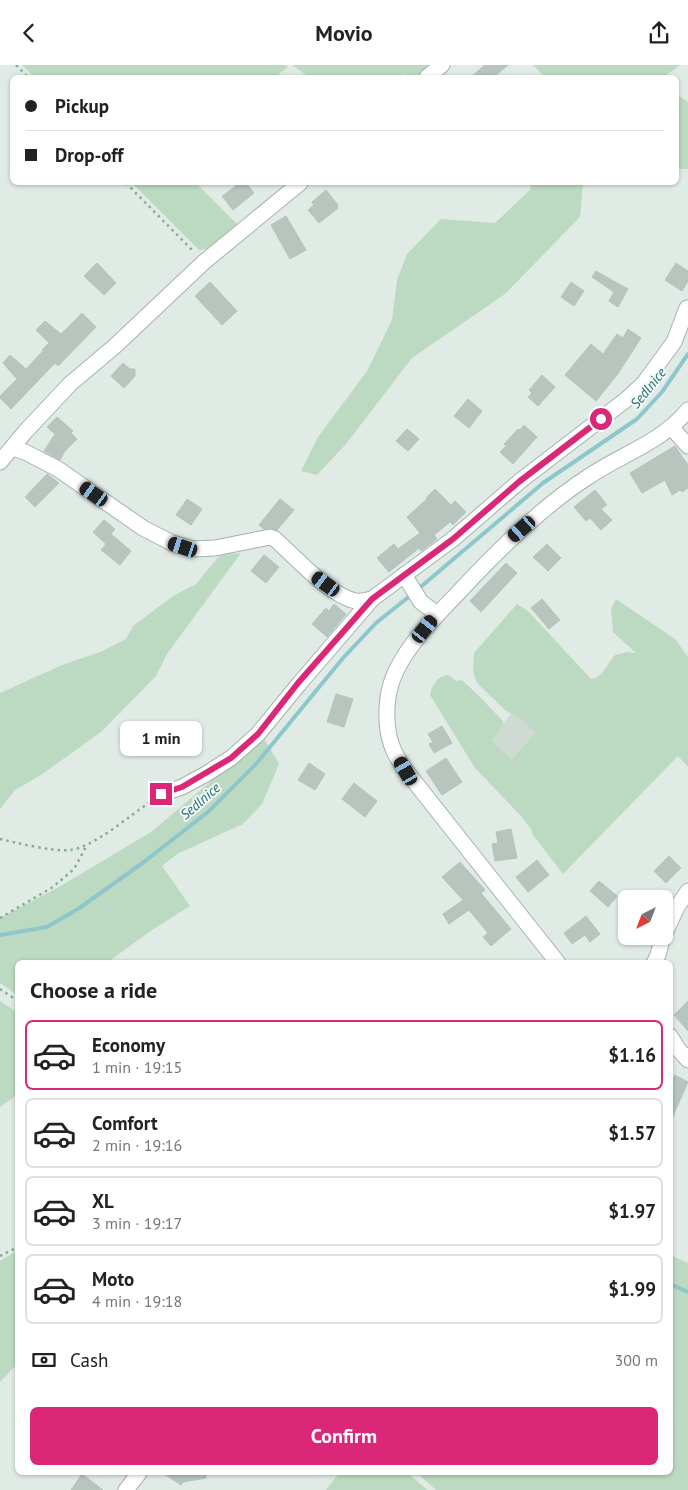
<!DOCTYPE html>
<html lang="en">
<head>
<meta charset="utf-8">
<style>
	:root { --surface:#fff; --page:#f6f6f6; --text:#222; --muted:#767676; --line:#e0e0e0; --accent:#db2777 }
	body { margin:0; font-family:"PT Sans",sans-serif; background:var(--page); color:var(--text); height:100vh; display:flex; flex-direction:column; font-size:19px; white-space:nowrap }
	* { box-sizing:border-box; margin:0 }
	p { font-size:16px; color:var(--muted) }
	.icon { flex:none; width:28px; height:28px; fill:none; stroke:currentColor; stroke-width:2; stroke-linecap:round; stroke-linejoin:round }
	.map { position:relative; flex:1; overflow:hidden }
	.side { position:absolute; left:15px; top:895px; width:658px; height:515px; display:flex; flex-direction:column; background:var(--surface); border-radius:8px; box-shadow:0 1px 4px #0004 }
	.side>* { flex:none }
	.hud { position:absolute; left:10px; top:10px; width:669px; height:110px; border-radius:8px; box-shadow:0 1px 4px #0004; display:grid; align-content:center; height:110px; padding:0 15px; background:var(--surface) }
	.needle { width:32px; rotate:222deg }
	.fabs { position:absolute; left:618px; top:825px; display:grid; gap:10px }
	.fabs a { display:grid; place-items:center; width:55px; height:55px; border-radius:8px; background:var(--surface); box-shadow:0 1px 4px #0004; font-size:25px }
	.end { position:absolute; width:22px; height:22px; margin:-11px; border:6px solid #db2777; background:#fff; box-shadow:0 0 0 2px #fff }
	.from { border-radius:50% }
	.bubble { position:absolute; height:35px; border-radius:8px; background:var(--surface); box-shadow:0 1px 4px #0004; font-size:16px; font-weight:700; line-height:35px; text-align:center }
	.car { position:absolute; width:15px; height:30px; margin:-15px -8px; border-radius:6px; box-shadow:0 0 4px 1px #0007; background:linear-gradient(#222 24%,#8ab4d8 0 40%,#222 0 76%,#8ab4d8 0 86%,#222 0) }
	.hud b { display:flex; align-items:center; gap:18px; height:48px; font-size:19px }
	.hud b+b { border-top:1px solid var(--line) }
	.hud i { width:12px; height:12px; background:var(--text) }
	ul { padding:0; list-style:none }
	li { display:flex; align-items:center; gap:15px; height:70px; margin:0 10px 8px; padding:0 5px; border:2px solid var(--line); border-radius:8px }
	li div { flex:1 }
	li b { display:block; font-size:19px }
	li em { font-style:normal; font-weight:700 }
	li.on { border-color:var(--accent) }
	li>.icon { width:45px; height:45px; stroke-width:1.5 }
	h2 { padding:0 15px; font-size:22px; line-height:60px }
	.pay { display:flex; align-items:center; gap:12px; height:55px; padding:0 15px; font-size:19px }
	.pay p { margin-inline-start:auto }
	.action { display:flex; gap:10px; margin-top:auto; padding:10px 15px }
	.action a { flex:1; height:58px; border-radius:8px; background:var(--accent); color:#fff; font-size:20px; font-weight:700; line-height:58px; text-align:center }
	header { display:flex; justify-content:space-between; align-items:center; height:65px; padding:0 15px; background:var(--surface); font-size:22px; font-weight:700 }
	.map>svg:first-child { display:block }
</style>
</head>
<body>
<header><svg class="icon" aria-label="back" viewBox="0 0 24 24"><path d="M15 5l-7 7 7 7"/></svg>Movio<svg class="icon" aria-label="share" viewBox="0 0 24 24"><path d="M12 15V3M7 8l5-5 5 5M5 13v7h14v-7"/></svg></header>
<div class="map">
<svg width="688" height="1425" viewBox="0 0 688 1425">
	<rect width="100%" height="100%" fill="#e1ebe6"/>
	<polygon fill="#d0dad4" points="511,649 523,656 535,668 512,694 490,676"/>
	<g fill="#bcdac1">
		<polygon points="22,0 286,0 288,2 275,12 34,12"/>
		<polygon points="292,0 430,0 420,9 412,11 402,9 399,12 309,12"/>
		<polygon points="533,0 681,0 663,12 545,12"/>
		<polygon points="676,32 681,32 688,37 688,104 676,104"/>
		<polygon points="132,118 196,118 238,160 207,184 199,185"/>
		<polygon points="531,118 583,118 580,152 505,229 412,293 346,379 317,410 301,406 318,372 367,306 392,255 397,215 407,189 441,154 495,158 530,125"/>
		<polygon points="241,488 167,589 156,611 101,667 41,710 15,725 0,744 0,628 62,600 100,587 126,574 133,561 173,531 196,519 220,490"/>
		<path d="M 616,534 L 675,574 L 688,592 L 688,702 L 678,691 L 563,809 L 533,770 L 531,764 L 521,751 L 475,703 L 430,630 C 432,620 437,611 448,610 L 457,616 L 462,615 L 479,631 L 503,656 L 503,660 L 491,676 L 512,694 L 535,668 L 523,656 L 505,645 L 477,618 L 473,606 L 474,588 L 517,539 L 528,546 L 591,614 C 604,612 607,598 615,590 L 627,587 L 636,588 L 613,567 L 611,544 Z"/>
		<polygon points="263,672 279,699 262,739 243,759 177,789 162,801 190,841 152,865 108,897 18,898 17,930 0,918 0,853 59,822 151,767"/>
		<polygon points="0,936 18,948 17,1030 0,1042"/>
		<polygon points="17,1186 17,1299 0,1317 0,1196"/>
		<polygon points="670,1190 688,1198 688,1425 436,1425 417,1408 670,1408"/>
		<polygon points="339,1408 408,1408 427,1425 326,1425"/>
	</g>
	<g fill="none" stroke-linecap="round" stroke-linejoin="round">
		<g stroke="#8dc7cc" stroke-width="4">
			<polyline points="417,525 543,418 637,354 662,327 688,289"/>
			<polyline points="0,870 47,862 78,844 144,797 209,746 256,699 343,593 376,558 411,530"/>
			<polyline points="670,1219 688,1227"/>
		</g>
	</g>
	<g fill="#b7c5be" stroke="#b4c4bc">
		<polygon points="485,0 508,0 494,12 471,12"/>
		<polygon points="240,118 246,118 254,128 233,145 222,131"/>
		<polygon points="326,125 338,140 337,141 338,143 319,158 308,145 314,140 312,137"/>
		<polygon points="286,151 306,185 290,194 271,160"/>
		<polygon points="97,198 116,218 104,230 84,211"/>
		<polygon points="676,198 688,206 688,216 682,226 665,215"/>
		<polygon points="596,206 628,224 618,242 609,236 614,227 592,212"/>
		<polygon points="210,217 237,246 222,260 195,231"/>
		<polygon points="571,217 584,226 574,241 561,232"/>
		<polygon points="82,248 96,262 58,301 55,298 11,344 0,333 0,331 17,314 3,298 10,290 26,304 43,286 42,285 49,278 36,265 45,256 61,269"/>
		<polygon points="628,264 641,273 617,310 596,336 565,310 591,279 603,289 617,269 623,273"/>
		<polygon points="123,298 130,304 135,304 135,311 124,323 111,311"/>
		<polygon points="542,310 555,322 538,341 528,332 532,328 529,325"/>
		<polygon points="468,334 482,346 469,363 454,351"/>
		<polygon points="57,352 73,366 71,368 77,374 65,386 60,395 44,386 55,369 47,362"/>
		<polygon points="524,360 537,372 513,399 500,387 506,381 504,379 518,364 520,365"/>
		<polygon points="407,364 419,374 408,386 396,376"/>
		<polygon points="675,381 688,400 688,423 682,427 680,425 672,430 665,415 642,428 630,408"/>
		<polygon points="47,409 59,418 35,442 25,432"/>
		<polygon points="435,424 451,440 455,436 466,447 453,460 450,457 434,470 437,474 421,486 419,483 389,507 377,493 394,479 398,484 420,468 407,452 427,434 426,433"/>
		<polygon points="595,425 607,440 601,444 612,455 601,465 590,453 586,456 574,442"/>
		<polygon points="187,434 202,444 191,460 176,450"/>
		<polygon points="280,434 294,445 277,465 269,463 264,464 259,460"/>
		<polygon points="104,455 115,464 111,469 131,486 120,500 101,485 106,479 93,467"/>
		<polygon points="547,479 561,493 548,506 533,492"/>
		<polygon points="264,490 279,502 266,518 251,506"/>
		<polygon points="506,498 517,508 481,547 470,536"/>
		<polygon points="542,534 560,555 549,564 531,543"/>
		<polygon points="334,539 346,549 327,572 312,559 326,543 329,546"/>
		<polygon points="336,629 353,634 344,662 327,657"/>
		<polygon points="442,661 452,678 434,688 429,679 433,677 428,669"/>
		<polygon points="446,693 462,717 442,730 426,706"/>
		<polygon points="309,698 325,709 315,725 298,715"/>
		<polygon points="354,718 377,736 365,752 342,734"/>
		<polygon points="511,764 517,793 495,796 492,779 498,778 496,767"/>
		<polygon points="669,791 681,803 666,818 654,806"/>
		<polygon points="537,795 549,810 528,827 516,812"/>
		<polygon points="460,797 485,825 481,828 511,864 491,881 483,872 488,868 469,845 449,859 443,849 463,835 442,812"/>
		<polygon points="599,816 617,831 608,842 590,826"/>
		<polygon points="586,851 600,869 590,877 585,870 572,879 564,868"/>
		<polygon points="688,936 688,966 674,950"/>
		<polygon points="675,1010 688,1017 670,1058 670,1020"/>
		<polygon points="163,1408 206,1408 206,1413 183,1417 181,1420"/>
		<polygon points="82,1409 103,1425 71,1425"/>
	</g>
	<g fill="none" stroke-linecap="round" stroke-linejoin="round">
		<g stroke="#a4b2ac" stroke-width="17">
			<g id="minor">
				<polyline points="427,12 442,0"/>
				<polyline points="672,363 688,381"/>
				<path d="M 12,383 L 25,387 L 58,404 L 143,463 L 172,478 L 193,484 L 215,483 L 270,472 L 275,474 C 295,492 330,531 356,536 C 361,537 366,535 372,534 L 453,474 L 520,416 L 627,334 L 644,318 L 674,277 L 687,243"/>
				<polyline points="0,397 25,367 70,319 115,281 204,197 300,118"/>
				<polyline points="404,510 421,537 437,549"/>
				<polyline points="161,729 182,722 206,709 231,693 258,669 299,619 372,534"/>
				<polyline points="664,870 677,842 688,826"/>
				<polyline points="654,898 658,890 663,871"/>
				<polyline points="670,971 678,984 688,995"/>
			</g>
		</g>
		<g stroke="#a4b2ac" stroke-width="17">
			<g id="tertiary">
				<path d="M 558,898 L 406,706 C 402,700 397,693 394,686 C 385,667 385,639 391,619 C 401,586 434,553 458,528 C 496,487 541,442 588,412 C 622,389 662,377 688,345"/>
				<polyline points="126,1425 139,1408"/>
			</g>
		</g>
		<g stroke="#84ac9c" stroke-width="2.5" stroke-dasharray="2.5 4" stroke-linecap="butt">
			<polyline points="16,0 28,12"/>
			<polyline points="126,118 194,187"/>
			<path d="M 0,774 C 18,778 53,787 70,785 C 94,782 129,751 150,737"/>
			<polyline points="0,853 53,822 74,804 87,780"/>
			<polyline points="0,924 18,936"/>
			<polyline points="0,1191 18,1182"/>
		</g>
		<use href="#minor" stroke="#fff" stroke-width="15"/>
		<use href="#tertiary" stroke="#fff" stroke-width="15"/>
	</g>
	<g fill="none" stroke-linecap="round" stroke-linejoin="round">
		<polyline stroke="#db2777" stroke-width="6" points="161,729 182,722 231,693 258,669 298,618 372,534 453,474 520,416 601,354"/>
	</g>
	<g text-anchor="middle" stroke-width="4" stroke-linejoin="round" paint-order="stroke">
		<g font-size="14" font-style="italic" fill="#226b71" stroke="#f1f7f4">
			<text transform="translate(648 323) rotate(-51)" y="5">Sedlnice</text>
			<text transform="translate(200 736) rotate(-41)" y="5">Sedlnice</text>
		</g>
	</g>
</svg>
<div class="fabs">
<a><svg class="needle" viewBox="-14 -14 28 28"><path d="M0-13l5 13h-10z" fill="#e53935"/><path d="M0 13l5-13h-10z" fill="#767676"/></svg></a>
</div>
<i class="end from" style="left:601px;top:354px"></i>
<i class="end" style="left:161px;top:729px"></i>
<div class="bubble" style="left:120px;top:656px;width:82px">1 min</div>
<i class="car" style="left:94px;top:429px;rotate:305deg"></i>
<i class="car" style="left:522px;top:464px;rotate:229deg"></i>
<i class="car" style="left:183px;top:482px;rotate:288deg"></i>
<i class="car" style="left:326px;top:519px;rotate:306deg"></i>
<i class="car" style="left:425px;top:564px;rotate:39deg"></i>
<i class="car" style="left:406px;top:706px;rotate:330deg"></i>
<div class="hud">
<b><i class="from"></i>Pickup</b>
<b><i></i>Drop-off</b>
</div>
<section class="side">
<h2>Choose a ride</h2>
<ul>
<li class="on"><svg class="icon" aria-label="car" viewBox="0 0 24 24"><path d="M5 17H2v-5l4-1 3-4h7l3 4 3 1v5h-3M9 17h6M6 11h13"/><circle cx="7" cy="17" r="2"/><circle cx="17" cy="17" r="2"/></svg><div><b>Economy</b><p>1 min · 19:15</p></div><em>$1.16</em></li>
<li><svg class="icon" aria-label="car" viewBox="0 0 24 24"><path d="M5 17H2v-5l4-1 3-4h7l3 4 3 1v5h-3M9 17h6M6 11h13"/><circle cx="7" cy="17" r="2"/><circle cx="17" cy="17" r="2"/></svg><div><b>Comfort</b><p>2 min · 19:16</p></div><em>$1.57</em></li>
<li><svg class="icon" aria-label="car" viewBox="0 0 24 24"><path d="M5 17H2v-5l4-1 3-4h7l3 4 3 1v5h-3M9 17h6M6 11h13"/><circle cx="7" cy="17" r="2"/><circle cx="17" cy="17" r="2"/></svg><div><b>XL</b><p>3 min · 19:17</p></div><em>$1.97</em></li>
<li><svg class="icon" aria-label="car" viewBox="0 0 24 24"><path d="M5 17H2v-5l4-1 3-4h7l3 4 3 1v5h-3M9 17h6M6 11h13"/><circle cx="7" cy="17" r="2"/><circle cx="17" cy="17" r="2"/></svg><div><b>Moto</b><p>4 min · 19:18</p></div><em>$1.99</em></li>
</ul>
<div class="pay"><svg class="icon" aria-label="cash" viewBox="0 0 24 24"><path d="M3 7h18v10H3z"/><circle cx="12" cy="12" r="2"/></svg>Cash<p>300 m</p></div>
<div class="action"><a>Confirm</a></div>
</section>
</div>
</body>
</html>
